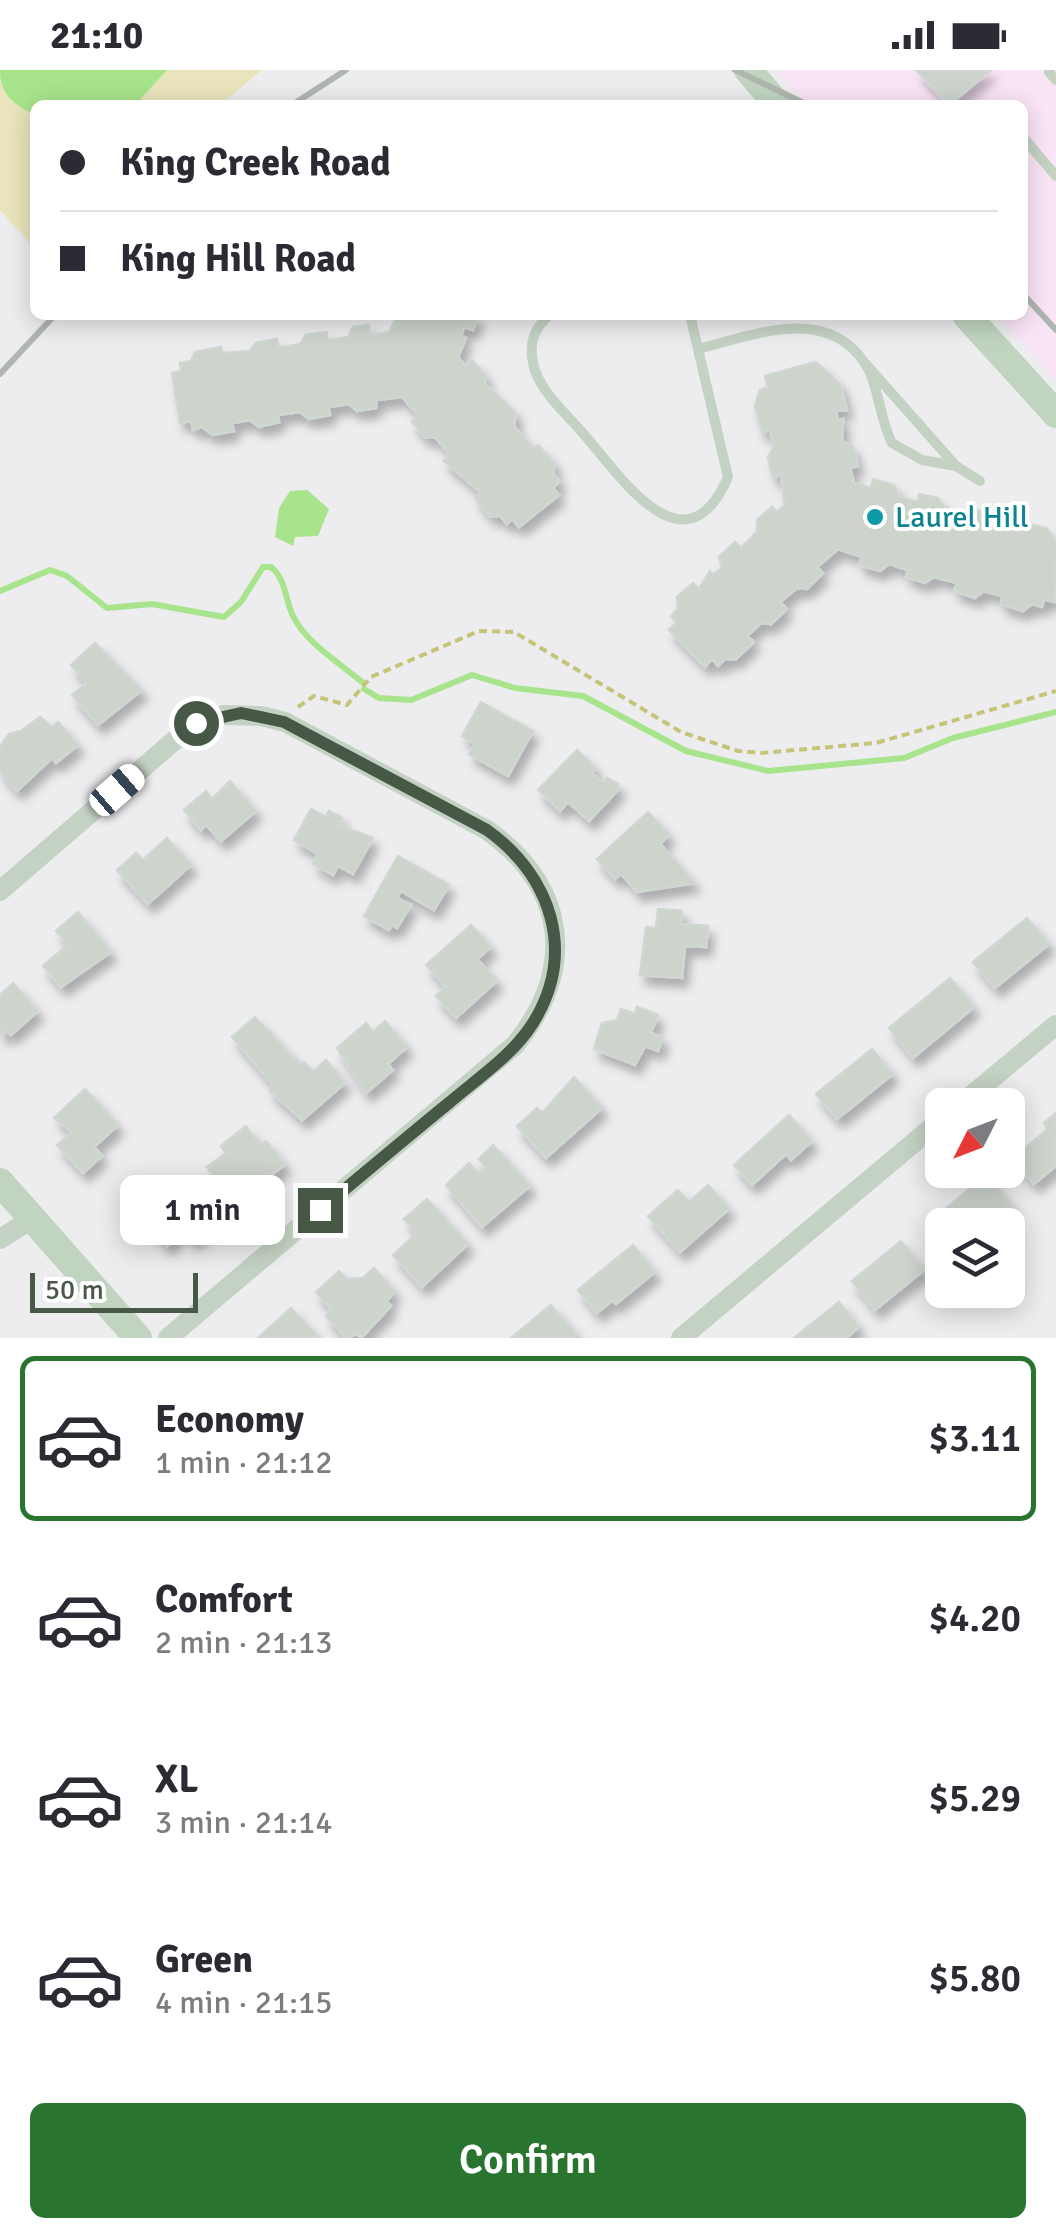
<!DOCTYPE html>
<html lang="en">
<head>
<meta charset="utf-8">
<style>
	:root { --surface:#fff; --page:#f2f2f3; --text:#2b2b33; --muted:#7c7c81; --line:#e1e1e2; --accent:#297530 }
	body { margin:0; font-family:Signika,sans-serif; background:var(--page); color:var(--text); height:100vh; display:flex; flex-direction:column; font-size:38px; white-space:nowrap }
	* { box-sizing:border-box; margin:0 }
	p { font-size:32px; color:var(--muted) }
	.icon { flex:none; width:55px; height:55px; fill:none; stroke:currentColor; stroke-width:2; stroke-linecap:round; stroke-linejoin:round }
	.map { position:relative; height:1268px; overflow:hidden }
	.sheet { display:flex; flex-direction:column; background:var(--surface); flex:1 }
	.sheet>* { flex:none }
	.banner { position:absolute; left:30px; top:30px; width:998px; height:220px; border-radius:15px; box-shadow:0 5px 25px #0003; display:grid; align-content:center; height:220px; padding:0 30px; background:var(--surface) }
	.needle { width:65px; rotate:228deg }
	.tools { position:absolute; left:925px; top:1018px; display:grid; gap:20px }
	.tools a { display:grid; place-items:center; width:100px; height:100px; border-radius:15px; background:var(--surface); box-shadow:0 5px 25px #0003; font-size:50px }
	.scale { position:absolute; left:30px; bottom:25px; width:168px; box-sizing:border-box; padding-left:10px; border:5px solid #475846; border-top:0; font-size:28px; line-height:35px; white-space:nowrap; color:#475846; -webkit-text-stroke:8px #fff; paint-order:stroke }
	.end { position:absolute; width:45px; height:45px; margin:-22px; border:12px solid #475846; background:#fff; box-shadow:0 0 0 5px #fff }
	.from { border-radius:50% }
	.bubble { position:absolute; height:70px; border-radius:15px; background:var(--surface); box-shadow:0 5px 25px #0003; font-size:32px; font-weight:600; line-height:70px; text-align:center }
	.car { position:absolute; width:30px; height:60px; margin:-30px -15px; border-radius:12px; box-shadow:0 0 8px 2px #0007; background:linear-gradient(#fff 24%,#345 0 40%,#fff 0 76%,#345 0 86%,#fff 0) }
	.banner b { display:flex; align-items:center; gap:35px; height:95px; font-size:38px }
	.banner b+b { border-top:2px solid var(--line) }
	.banner i { width:25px; height:25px; background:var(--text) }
	ul { padding:18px 0 0; list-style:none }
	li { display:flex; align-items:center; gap:30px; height:165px; margin:0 20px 15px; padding:0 10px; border:5px solid transparent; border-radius:15px }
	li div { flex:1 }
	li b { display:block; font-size:38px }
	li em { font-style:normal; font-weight:600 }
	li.selected { border-color:var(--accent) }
	li>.icon { width:90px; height:90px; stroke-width:1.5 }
	.button { display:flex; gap:20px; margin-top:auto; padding:20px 30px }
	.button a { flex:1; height:115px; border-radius:15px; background:var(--accent); color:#fff; font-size:40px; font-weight:600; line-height:115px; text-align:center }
	.status { display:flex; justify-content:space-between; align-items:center; height:70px; padding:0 50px; background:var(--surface); direction:ltr }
	.status svg { height:28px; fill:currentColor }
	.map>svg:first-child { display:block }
</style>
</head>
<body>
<div class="status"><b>21:10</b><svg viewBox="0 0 49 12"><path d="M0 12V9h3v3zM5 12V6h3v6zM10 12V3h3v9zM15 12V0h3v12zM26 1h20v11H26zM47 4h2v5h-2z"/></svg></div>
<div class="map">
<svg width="1056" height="1268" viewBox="0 0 1056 1268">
	<defs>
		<filter id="shadow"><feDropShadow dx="5.5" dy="9" stdDeviation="5" flood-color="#0004"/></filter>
	</defs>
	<rect width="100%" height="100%" fill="#edecef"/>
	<polygon fill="#fae5f6" points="777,0 1056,0 1056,310 997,245 1022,245 1022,35 808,35"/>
	<polygon fill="#eae4bc" points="0,0 262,0 220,35 35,35 35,179 0,140"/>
	<g fill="#a8e48c">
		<path d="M 0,0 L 167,0 L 135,35 L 35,35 L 35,45 C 14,34 0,26 0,0 Z"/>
		<polygon points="307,420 329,439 318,466 295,467 293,476 275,467 279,438 290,421"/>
	</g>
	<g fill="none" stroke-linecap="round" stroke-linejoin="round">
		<g stroke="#a8e48c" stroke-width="6">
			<path d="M 0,521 L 50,500 L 67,506 L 107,538 L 152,534 L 224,547 L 241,532 L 263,497 L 271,497 C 286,509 285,530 293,546 C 306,573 340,593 362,612"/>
			<polyline points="364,619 379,628 411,630 472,605 515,618 583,626 686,681 768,701 904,688 953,668 1056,642"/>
		</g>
	</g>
	<g fill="#ccd4cc" stroke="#d0d7d2" stroke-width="2.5" filter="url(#shadow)">
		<polygon points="916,0 991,0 949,35"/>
		<polygon points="398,245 478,245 473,260 464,257 461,266 466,268 458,287 465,296 472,290 486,306 485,314 516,343 514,356 533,379 538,375 555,394 553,404 560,411 553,418 559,425 519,457 512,449 507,454 500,446 490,446 475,428 481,423 444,391 450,385 436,368 425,367 412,352 419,346 402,327 376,330 376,338 357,341 349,334 329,337 330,345 309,349 300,342 278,345 279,352 259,357 250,350 232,353 234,361 213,365 202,357 193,360 191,351 180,353 172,303 181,301 180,293 191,291 195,282 221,277 222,283 250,281 256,273 277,269 278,278 300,274 306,265 327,262 327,270 348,267 353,257 369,255 369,266 389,262"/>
		<polygon points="816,292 840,314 847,340 836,341 838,350 843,349 842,371 853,377 858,396 850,398 854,413 871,418 873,409 894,415 900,427 918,432 919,424 938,428 945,438 965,443 967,436 987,443 991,453 1001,455 1003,451 1020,461 1022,453 1046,458 1056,470 1055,532 1044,529 1042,537 1032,534 1023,541 1001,534 1002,526 983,521 975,528 954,521 957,513 934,507 925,513 906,507 908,500 889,494 880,501 859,495 862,487 838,479 817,497 823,503 807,519 797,518 780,532 787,539 771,554 761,553 747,566 754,572 736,589 725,589 718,596 712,589 705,597 669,560 677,552 671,546 678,539 677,527 693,513 699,519 710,501 713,505 722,498 719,487 735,472 741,478 757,462 757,450 772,437 777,442 785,435 781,405 773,407 768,387 774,377 770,360 762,362 755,336 760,320 768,317 765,306"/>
		<polygon points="95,573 142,620 98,655 72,625 87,613 71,595"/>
		<polygon points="481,632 533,661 508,706 469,684 475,674 462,666"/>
		<polygon points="40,647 52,657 58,652 78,675 56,693 52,688 17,721 0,701 0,677 9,664 21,661"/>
		<polygon points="577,680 596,698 591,703 603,713 607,708 618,714 618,720 589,751 568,732 560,741 538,720"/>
		<polygon points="230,711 256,741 221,771 206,755 201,760 184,740 206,721 212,729"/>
		<polygon points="311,739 326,747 329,741 342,748 338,755 373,768 353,804 338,796 333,805 313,794 318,784 294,770"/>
		<polygon points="648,742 669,765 660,774 695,813 637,822 621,804 615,809 597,789"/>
		<polygon points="167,768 191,795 148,834 117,800 136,783 143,790"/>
		<polygon points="398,786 449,815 434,840 401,821 397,828 411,835 397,858 392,855 389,860 364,846"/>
		<polygon points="658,839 682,841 681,854 708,856 706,877 685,876 682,908 640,905 646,857 656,858"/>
		<polygon points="78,842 111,882 61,917 43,896 68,875 56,861"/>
		<polygon points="1027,848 1049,874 995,918 973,892"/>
		<polygon points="471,855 491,877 477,889 497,911 456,948 436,926 446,917 426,895"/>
		<polygon points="950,908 974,937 913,988 889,958"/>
		<polygon points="13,913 38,941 11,965 6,960 0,966 0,925"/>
		<polygon points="637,937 658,945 651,963 663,967 658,981 645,976 635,995 594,979 602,953 617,950 621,939 635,944"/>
		<polygon points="255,947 301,995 304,992 313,1002 326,990 345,1013 302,1050 269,1020 274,1016 232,967"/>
		<polygon points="385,951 407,977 388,994 393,1000 366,1023 337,978 366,953 373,962"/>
		<polygon points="872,979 893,1004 837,1049 816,1024"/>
		<polygon points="574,1007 602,1038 546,1088 517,1056 537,1038 542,1043"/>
		<polygon points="85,1019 118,1055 94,1077 102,1086 83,1103 57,1075 72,1062 54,1048"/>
		<polygon points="1056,1043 1056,1096 1034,1114 1012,1089 1048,1059 1044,1053"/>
		<polygon points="789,1045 812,1071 791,1090 786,1084 752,1115 734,1095"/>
		<polygon points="246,1056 260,1075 266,1071 285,1094 262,1113 256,1106 230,1127 207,1097 226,1083 221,1076"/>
		<polygon points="493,1075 530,1116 482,1157 446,1115 469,1093 480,1104 486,1098 479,1089"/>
		<polygon points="986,1105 1012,1136 990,1155 942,1155 942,1164 931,1151"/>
		<polygon points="708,1115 729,1139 680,1182 648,1146 678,1120 689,1132"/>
		<polygon points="172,1116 192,1140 197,1136 212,1155 193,1171 183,1159 167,1176 147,1152 158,1143 150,1134"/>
		<polygon points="427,1129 468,1174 422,1217 393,1185 417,1163 404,1149"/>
		<polygon points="901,1171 924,1200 875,1240 852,1211"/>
		<polygon points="633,1175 655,1202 616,1234 613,1230 597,1243 578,1220"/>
		<polygon points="374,1198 395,1222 386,1231 391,1236 361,1268 357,1264 346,1268 326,1246 332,1240 316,1222 339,1201 347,1209 363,1208"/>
		<polygon points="839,1232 859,1257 846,1268 794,1268"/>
		<polygon points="551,1235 576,1264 572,1268 511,1268"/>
		<polygon points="291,1238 319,1268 258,1268"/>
	</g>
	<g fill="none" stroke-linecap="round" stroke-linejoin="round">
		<polyline stroke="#c5c477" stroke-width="4" stroke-dasharray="8 5" stroke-linecap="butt" points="298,637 314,626 347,635 371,607 479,561 514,562 681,662 738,681 761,683 876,673 1056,621"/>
		<g stroke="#c4d2c3" stroke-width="10">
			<polyline points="1049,2 1056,10"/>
			<polyline points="1022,66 1056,106"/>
			<path d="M 549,245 C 534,259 529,272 533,293 C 538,321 570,347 587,368 C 623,410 686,504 728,407 L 690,245"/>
			<path d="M 698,279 C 751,266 825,234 864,292 C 879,314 879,348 892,373 L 922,390 L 956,396 L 865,293"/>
			<polyline points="956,396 980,411"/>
		</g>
		<g stroke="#c4d2c3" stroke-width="20">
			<path d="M 0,821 L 175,670 L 197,653 L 223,645 L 261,646 L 285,652 L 487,760 C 567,817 577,898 515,975 L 168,1268"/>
			<polyline points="960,1035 1056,955"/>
			<polyline points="0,1169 32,1149"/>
			<polyline points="681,1268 942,1049"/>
		</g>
		<g stroke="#c0d4c0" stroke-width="28">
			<polyline points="748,0 778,35"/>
			<polyline points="966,245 1056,344"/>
			<polyline points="0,1112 138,1268"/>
		</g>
		<g stroke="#afb6af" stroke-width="6">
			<polyline points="735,0 808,35"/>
			<polyline points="292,35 346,0"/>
			<polyline points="1022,223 1056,260"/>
			<polyline points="0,304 55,245"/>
		</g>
	</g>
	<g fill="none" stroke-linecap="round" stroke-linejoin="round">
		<path stroke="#475846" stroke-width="12" d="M 196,653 L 241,643 L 284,652 L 487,760 C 551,806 577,882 533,953 C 513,985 478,1008 450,1032 C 406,1068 363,1104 320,1140"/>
	</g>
	<circle fill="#0f9aa8" stroke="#fff" stroke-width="4" cx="875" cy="447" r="10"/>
	<g text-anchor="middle" stroke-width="8" stroke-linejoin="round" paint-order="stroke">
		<g font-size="30" fill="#0d838f" stroke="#fff" text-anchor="start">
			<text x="895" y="457">Laurel Hill</text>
		</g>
	</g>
</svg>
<div class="tools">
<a><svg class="needle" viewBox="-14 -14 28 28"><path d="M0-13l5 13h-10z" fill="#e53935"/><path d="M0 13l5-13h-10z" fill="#7c7c81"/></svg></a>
<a><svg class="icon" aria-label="layers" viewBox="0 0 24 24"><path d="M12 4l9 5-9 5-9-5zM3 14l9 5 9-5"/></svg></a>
</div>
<div class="scale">50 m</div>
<i class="end from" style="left:196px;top:653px"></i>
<i class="end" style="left:320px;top:1140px"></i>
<div class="bubble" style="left:120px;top:1105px;width:165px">1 min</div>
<i class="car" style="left:117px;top:720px;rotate:49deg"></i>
<div class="banner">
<b><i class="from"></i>King Creek Road</b>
<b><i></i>King Hill Road</b>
</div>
</div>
<section class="sheet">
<ul>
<li class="selected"><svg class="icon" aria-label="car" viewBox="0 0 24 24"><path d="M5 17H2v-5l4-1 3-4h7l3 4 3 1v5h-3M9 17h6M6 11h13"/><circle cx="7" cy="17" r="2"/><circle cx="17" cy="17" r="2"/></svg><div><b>Economy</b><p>1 min · 21:12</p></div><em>$3.11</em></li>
<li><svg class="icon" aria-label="car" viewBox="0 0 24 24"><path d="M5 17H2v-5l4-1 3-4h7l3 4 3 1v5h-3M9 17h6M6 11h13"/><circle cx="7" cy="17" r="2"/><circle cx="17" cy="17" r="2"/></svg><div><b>Comfort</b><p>2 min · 21:13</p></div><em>$4.20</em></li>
<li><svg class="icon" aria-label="car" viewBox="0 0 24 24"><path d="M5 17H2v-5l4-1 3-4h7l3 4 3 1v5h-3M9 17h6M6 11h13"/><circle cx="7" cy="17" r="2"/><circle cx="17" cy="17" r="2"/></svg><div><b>XL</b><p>3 min · 21:14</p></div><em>$5.29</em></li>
<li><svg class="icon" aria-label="car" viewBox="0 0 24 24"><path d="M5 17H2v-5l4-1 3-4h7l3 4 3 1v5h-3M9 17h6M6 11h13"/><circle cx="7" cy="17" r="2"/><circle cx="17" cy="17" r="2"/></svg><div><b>Green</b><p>4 min · 21:15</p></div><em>$5.80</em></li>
</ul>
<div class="button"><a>Confirm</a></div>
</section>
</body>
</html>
